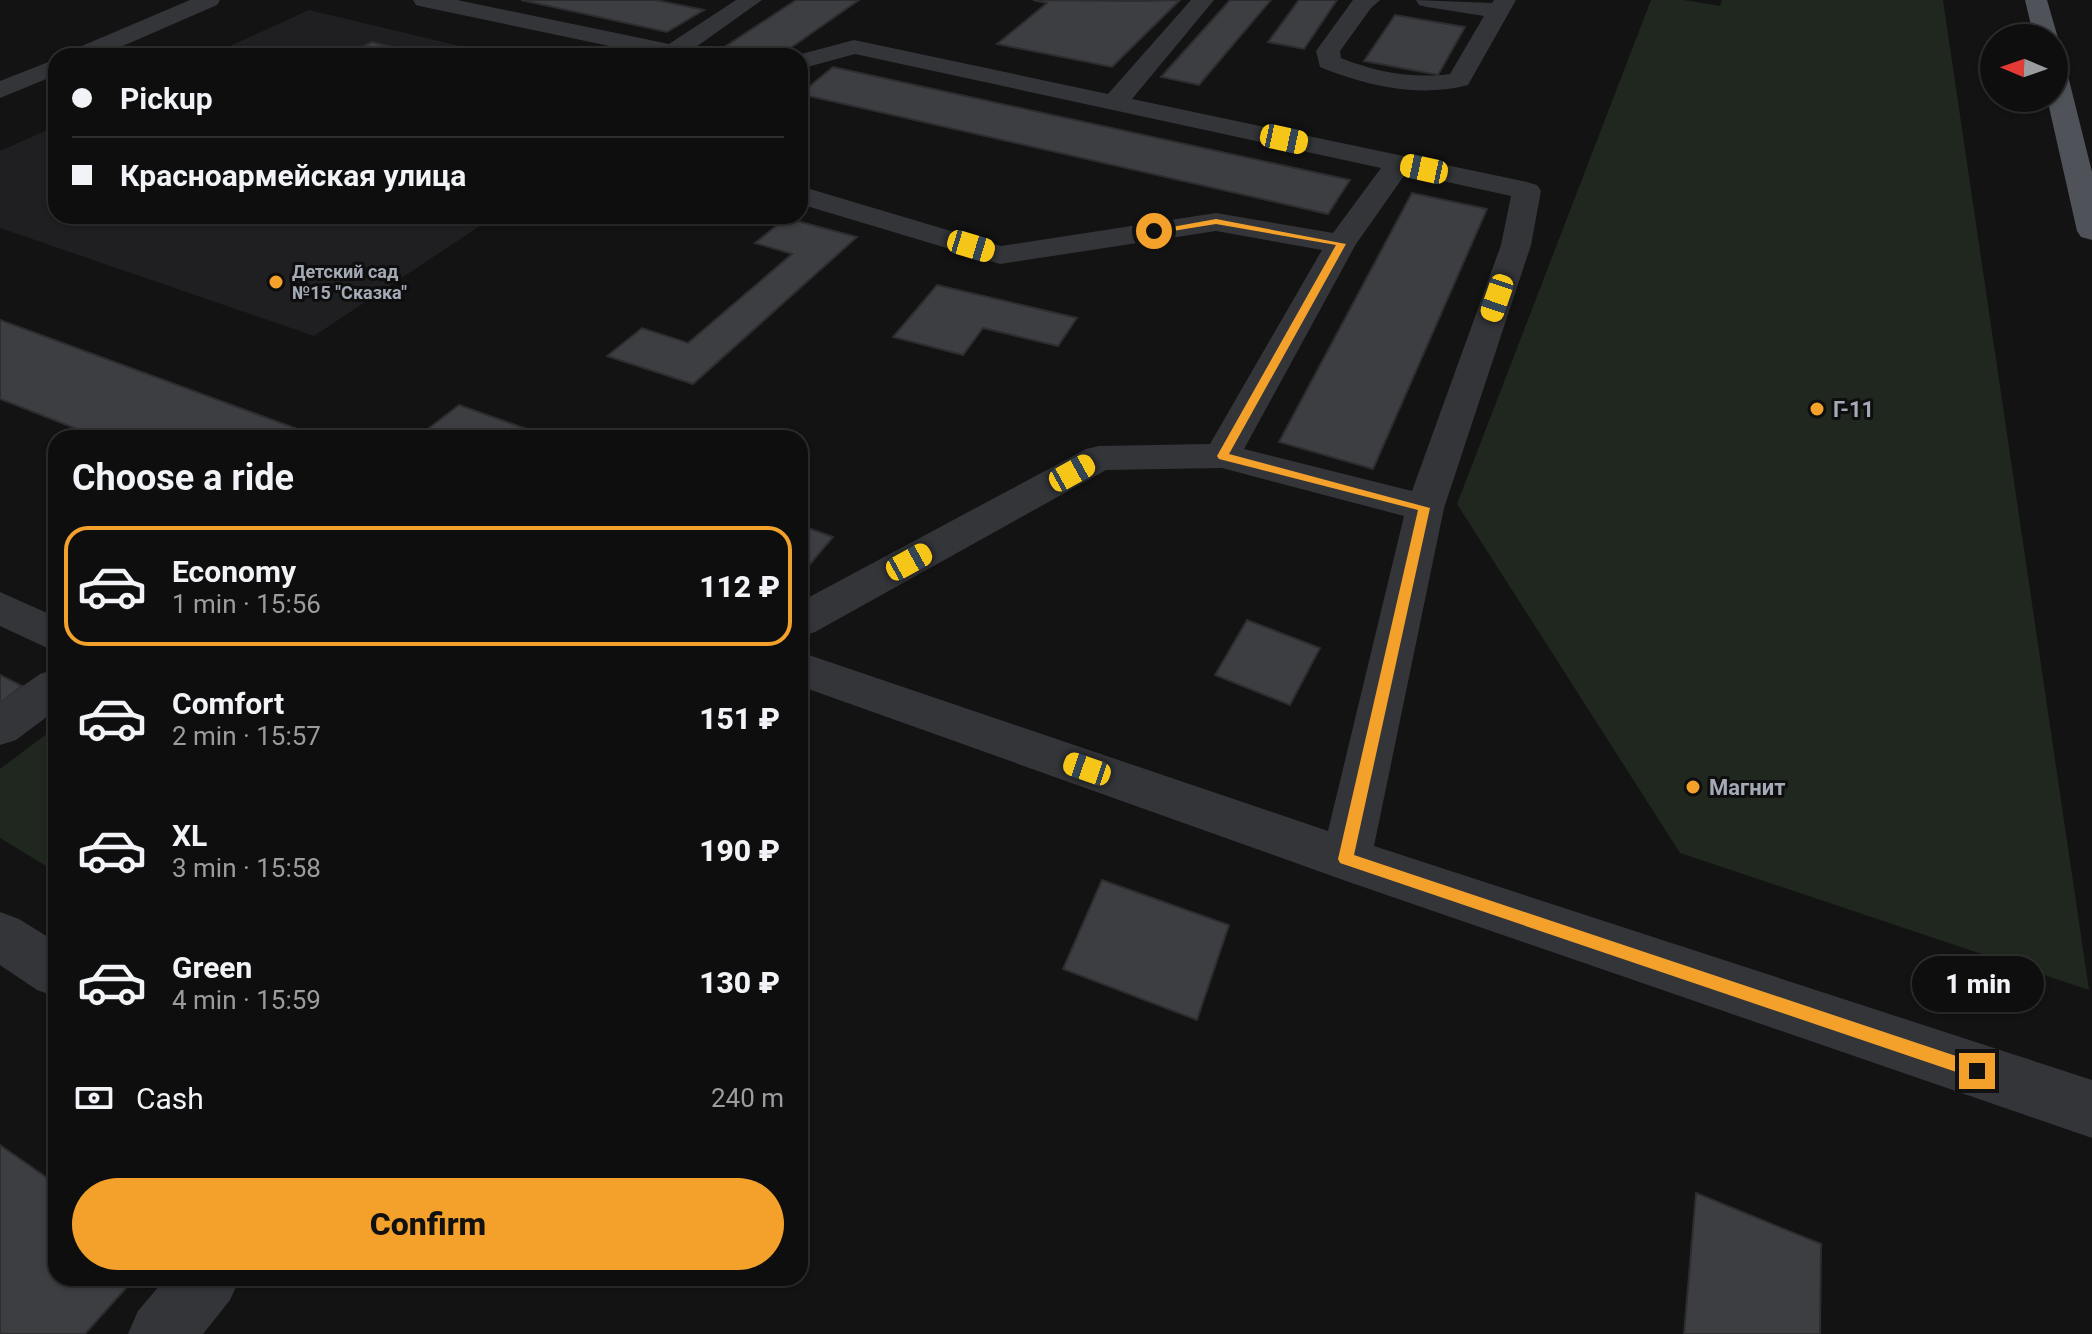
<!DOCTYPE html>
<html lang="en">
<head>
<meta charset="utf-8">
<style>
	:root { --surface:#0e0e0f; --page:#1c1c1d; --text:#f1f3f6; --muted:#9b9c9e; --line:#2e2e2f; --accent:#f4a12b }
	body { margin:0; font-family:Roboto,sans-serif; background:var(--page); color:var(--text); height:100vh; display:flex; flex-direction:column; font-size:30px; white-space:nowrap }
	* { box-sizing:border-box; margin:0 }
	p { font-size:26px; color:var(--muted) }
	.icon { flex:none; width:44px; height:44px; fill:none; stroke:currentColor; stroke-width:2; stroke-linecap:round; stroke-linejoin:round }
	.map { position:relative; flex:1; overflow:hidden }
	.sheet { position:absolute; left:48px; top:430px; width:760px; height:856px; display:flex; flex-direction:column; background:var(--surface); border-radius:24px; box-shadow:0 2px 6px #0004,0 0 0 2px var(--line) }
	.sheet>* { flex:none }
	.banner { position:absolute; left:48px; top:48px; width:760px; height:176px; border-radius:24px; box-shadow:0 2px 6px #0004,0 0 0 2px var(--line); display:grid; align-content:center; height:176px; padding:0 24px; background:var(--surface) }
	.needle { width:52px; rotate:272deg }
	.fabs { position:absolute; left:1980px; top:24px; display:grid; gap:16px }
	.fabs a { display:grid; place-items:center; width:88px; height:88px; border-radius:50%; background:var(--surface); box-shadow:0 2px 6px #0004,0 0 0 2px var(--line); font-size:40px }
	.end { position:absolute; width:36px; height:36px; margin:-18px; border:10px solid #f4a12b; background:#111; box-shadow:0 0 0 4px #111 }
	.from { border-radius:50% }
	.bubble { position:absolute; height:56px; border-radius:28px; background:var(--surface); box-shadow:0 2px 6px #0004,0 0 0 2px var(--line); font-size:26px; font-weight:800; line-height:56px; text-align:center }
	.car { position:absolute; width:24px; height:48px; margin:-24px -12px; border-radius:10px; box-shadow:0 0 6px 2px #0007; background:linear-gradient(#f5c518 24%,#345 0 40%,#f5c518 0 76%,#345 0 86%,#f5c518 0) }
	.banner b { display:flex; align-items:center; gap:28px; height:76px; font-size:30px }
	.banner b+b { border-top:2px solid var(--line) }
	.banner i { width:20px; height:20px; background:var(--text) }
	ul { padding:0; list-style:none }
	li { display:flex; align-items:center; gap:24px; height:120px; margin:0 16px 12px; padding:0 8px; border:4px solid transparent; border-radius:24px }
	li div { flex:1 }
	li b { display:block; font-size:30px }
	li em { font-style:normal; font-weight:800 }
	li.current { border-color:var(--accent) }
	li>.icon { width:72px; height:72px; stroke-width:1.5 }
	h2 { padding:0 24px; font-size:36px; line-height:96px }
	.pay { display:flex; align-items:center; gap:20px; height:88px; padding:0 24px; font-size:30px }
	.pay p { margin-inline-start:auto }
	.primary-button { display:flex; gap:16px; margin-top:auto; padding:16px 24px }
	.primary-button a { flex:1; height:92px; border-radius:48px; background:var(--accent); color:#111; font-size:32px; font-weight:800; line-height:92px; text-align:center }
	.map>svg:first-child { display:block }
</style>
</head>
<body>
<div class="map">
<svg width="2092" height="1334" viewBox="0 0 2092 1334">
	<rect width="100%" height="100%" fill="#131314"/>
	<g fill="#1f1f21">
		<polygon points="309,10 502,56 208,56"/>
		<polygon points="56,126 56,216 495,216 314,336 0,228 0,151"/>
	</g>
	<g fill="#1f271f">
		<polygon points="1651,0 1684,0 1720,6 1722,0 1943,0 2089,990 1680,853 1457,504"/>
		<polygon points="56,727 56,872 0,838 0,769"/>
	</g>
	<g fill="#3d3e41" stroke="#2d2d30" stroke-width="2">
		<polygon points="521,0 656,0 704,10 667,32"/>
		<polygon points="796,0 859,0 779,56 726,46"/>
		<polygon points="1033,0 1138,1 1180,0 1112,67 997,44 1047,3"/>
		<polygon points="1230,0 1271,0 1199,85 1161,77"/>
		<polygon points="1299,0 1337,0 1304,49 1268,42"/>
		<polygon points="1395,15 1465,27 1438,75 1364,61"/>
		<polygon points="372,42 428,56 344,56"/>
		<polygon points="833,67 1350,180 1328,214 800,94"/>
		<polygon points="1412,193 1487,209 1373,469 1279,442"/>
		<polygon points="786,218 857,237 693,384 607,356 642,328 688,343 792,254 755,243"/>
		<polygon points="937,285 1077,318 1058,346 983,328 963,355 893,337"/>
		<polygon points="0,320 322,438 100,438 0,399"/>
		<polygon points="459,405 552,438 416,438"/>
		<polygon points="800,525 833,537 800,576"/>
		<polygon points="1247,620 1320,648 1290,705 1215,675"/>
		<polygon points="0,675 22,686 0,703"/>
		<polygon points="1102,880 1229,925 1197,1020 1063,969"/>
		<polygon points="0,1145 56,1184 56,1278 135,1278 85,1334 0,1334"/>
		<polygon points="1696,1193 1821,1244 1820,1334 1684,1334"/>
	</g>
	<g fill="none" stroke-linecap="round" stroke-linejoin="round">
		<g fill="#343539" fill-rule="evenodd">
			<polygon points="190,0 220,0 217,5 100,56 67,56 70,51"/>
			<polygon points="413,0 457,0 669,44 736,0 762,0 689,52 691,56 657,56 424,7 416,5"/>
			<path d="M 1191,0 L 1214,0 L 1132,99 L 1527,182 L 1537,185 L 1541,191 L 1531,245 L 1444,508 L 1374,846 L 2092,1080 L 2092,1138 L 1346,881 L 800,686 L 800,652 L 1328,831 L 1404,516 L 1222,468 L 1106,470 L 815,632 L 800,637 L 800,602 L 1086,449 L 1099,446 L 1210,444 L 1322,250 L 1216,231 L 1000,264 L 800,204 L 800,186 L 1001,246 L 1216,213 L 1333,233 L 1381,168 L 855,54 L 800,69 L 800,56 L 794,56 L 854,40 L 1108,94 ZM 1406,173 L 1511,196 L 1501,245 L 1412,491 L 1244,449 L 1356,244 Z"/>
			<path d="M 1353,0 L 1380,0 L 1371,8 L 1340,51 L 1341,58 C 1375,72 1414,79 1450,74 L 1484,16 L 1427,7 L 1419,5 L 1416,0 L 1492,3 L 1494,0 L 1516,0 L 1468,85 C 1419,98 1366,86 1320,67 L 1316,51 Z"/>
			<polygon points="56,59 56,75 0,98 0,81"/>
			<polygon points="0,592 56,617 56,652 0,626"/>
			<polygon points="56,669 56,710 16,740 0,745 0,702 40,674"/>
			<polygon points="0,912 19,919 56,942 56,997 37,990 0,965"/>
			<polygon points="166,1278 240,1278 230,1300 203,1334 128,1334 138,1311"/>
		</g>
		<g fill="#4f5258" fill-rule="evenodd">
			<polygon points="2025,0 2047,0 2058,38 2055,43 2054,38 2034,38"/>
			<polygon points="2054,64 2063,67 2067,72 2092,172 2092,240 2081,237 2077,231 2047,98 2054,98"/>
		</g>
	</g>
	<polygon fill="#f4a12b" points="1216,219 1346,244 1229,454 1430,508 1354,855 1977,1063 1983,1065 1986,1071 1983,1077 1977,1079 1340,863 1338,859 1418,510 1219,459 1217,456 1336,245 1216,224 1154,234 1150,231"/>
	<g fill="#f4a12b" stroke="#0e0e0f" stroke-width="3">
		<circle cx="276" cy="282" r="8"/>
		<circle cx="1817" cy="409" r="8"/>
		<circle cx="1693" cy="787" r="8"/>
	</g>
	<g text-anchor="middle" stroke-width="6" stroke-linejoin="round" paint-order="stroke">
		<g font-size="18" font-weight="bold" fill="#a4aab5" stroke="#0e0e0f" text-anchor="start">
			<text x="292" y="278">Детский сад<tspan x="292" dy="21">№15 "Сказка"</tspan></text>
		</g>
		<g font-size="22" font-weight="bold" fill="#a4aab5" stroke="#0e0e0f" text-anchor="start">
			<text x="1833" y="417">Г-11</text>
			<text x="1709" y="795">Магнит</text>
		</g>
	</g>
</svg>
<div class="fabs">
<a><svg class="needle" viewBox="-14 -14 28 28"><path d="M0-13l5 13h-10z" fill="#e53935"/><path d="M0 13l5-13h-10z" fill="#9b9c9e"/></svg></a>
</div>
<i class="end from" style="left:1154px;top:231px"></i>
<i class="end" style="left:1977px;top:1071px"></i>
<div class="bubble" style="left:1912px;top:956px;width:132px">1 min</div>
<i class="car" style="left:1284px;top:139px;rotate:102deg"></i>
<i class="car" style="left:1424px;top:169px;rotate:282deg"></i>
<i class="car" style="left:971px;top:246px;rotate:107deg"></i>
<i class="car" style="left:1497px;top:298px;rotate:199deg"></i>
<i class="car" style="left:1072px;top:473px;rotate:61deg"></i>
<i class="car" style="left:909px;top:562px;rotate:61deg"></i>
<i class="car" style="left:1087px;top:769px;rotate:289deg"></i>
<div class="banner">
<b><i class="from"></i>Pickup</b>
<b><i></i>Красноармейская улица</b>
</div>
<section class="sheet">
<h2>Choose a ride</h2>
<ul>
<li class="current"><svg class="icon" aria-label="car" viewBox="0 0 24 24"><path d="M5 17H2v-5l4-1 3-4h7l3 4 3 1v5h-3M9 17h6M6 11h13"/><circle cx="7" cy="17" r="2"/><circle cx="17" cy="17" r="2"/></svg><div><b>Economy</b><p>1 min · 15:56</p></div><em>112 ₽</em></li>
<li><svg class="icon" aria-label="car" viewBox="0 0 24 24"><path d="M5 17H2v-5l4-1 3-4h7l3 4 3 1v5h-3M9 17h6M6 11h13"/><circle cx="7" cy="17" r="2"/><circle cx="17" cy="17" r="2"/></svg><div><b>Comfort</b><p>2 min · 15:57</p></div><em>151 ₽</em></li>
<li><svg class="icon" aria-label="car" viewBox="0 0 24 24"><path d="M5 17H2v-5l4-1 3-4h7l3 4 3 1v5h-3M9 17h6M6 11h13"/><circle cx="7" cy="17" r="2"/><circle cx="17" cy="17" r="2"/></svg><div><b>XL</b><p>3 min · 15:58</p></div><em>190 ₽</em></li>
<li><svg class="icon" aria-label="car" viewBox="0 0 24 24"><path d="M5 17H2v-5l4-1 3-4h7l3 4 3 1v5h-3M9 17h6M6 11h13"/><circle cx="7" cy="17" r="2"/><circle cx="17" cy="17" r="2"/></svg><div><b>Green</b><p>4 min · 15:59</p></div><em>130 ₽</em></li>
</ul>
<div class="pay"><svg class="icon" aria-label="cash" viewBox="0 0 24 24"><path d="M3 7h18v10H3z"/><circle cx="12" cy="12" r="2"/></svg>Cash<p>240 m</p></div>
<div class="primary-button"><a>Confirm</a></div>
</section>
</div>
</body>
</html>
